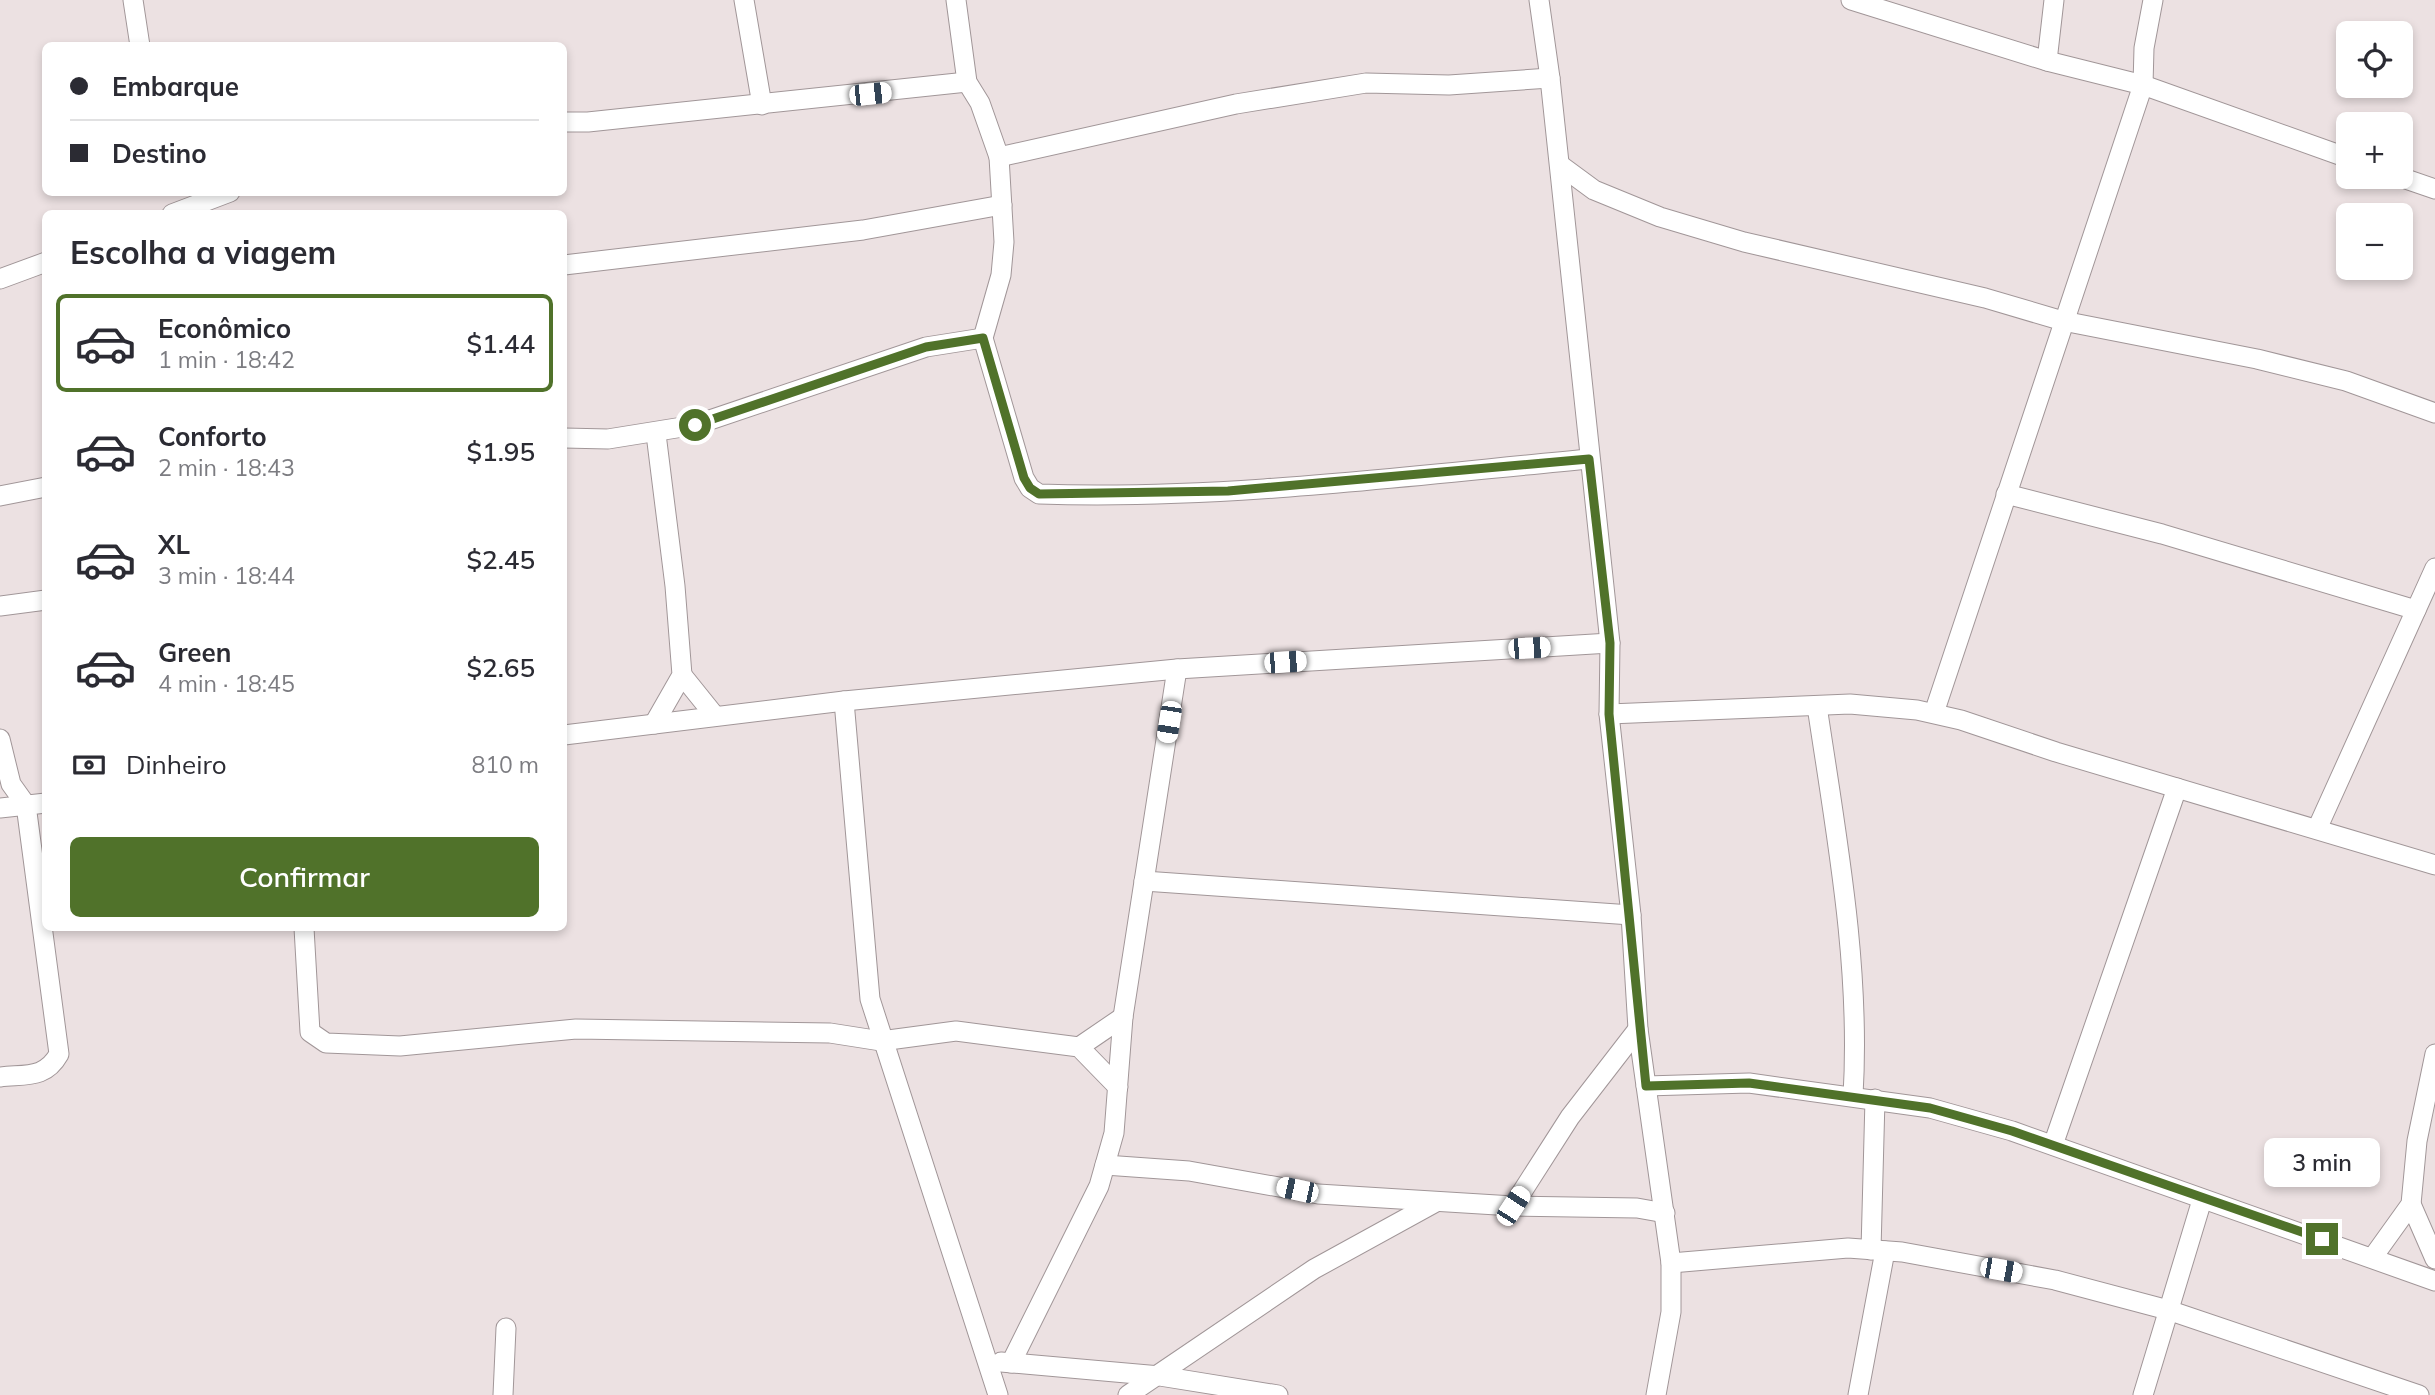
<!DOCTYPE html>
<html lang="pt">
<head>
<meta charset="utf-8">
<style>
	:root { --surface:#fff; --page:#f2f2f3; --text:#2b2b33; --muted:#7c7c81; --line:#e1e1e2; --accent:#50722a }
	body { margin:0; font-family:Mulish,sans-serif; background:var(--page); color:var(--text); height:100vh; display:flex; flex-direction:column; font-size:26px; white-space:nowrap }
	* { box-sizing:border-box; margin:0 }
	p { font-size:23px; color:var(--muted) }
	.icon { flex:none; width:38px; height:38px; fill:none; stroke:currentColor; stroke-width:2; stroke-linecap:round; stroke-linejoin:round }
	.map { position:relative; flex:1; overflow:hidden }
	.panel { position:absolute; left:42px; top:210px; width:525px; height:721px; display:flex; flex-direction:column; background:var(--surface); border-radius:10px; box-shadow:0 4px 10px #0003 }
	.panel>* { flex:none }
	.hud { position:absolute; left:42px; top:42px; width:525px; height:154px; border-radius:10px; box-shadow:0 4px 10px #0003; display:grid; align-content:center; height:154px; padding:0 28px; background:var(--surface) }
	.tools { position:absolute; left:2336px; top:21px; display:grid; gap:14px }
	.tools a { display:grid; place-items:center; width:77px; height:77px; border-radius:10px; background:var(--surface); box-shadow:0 4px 10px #0003; font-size:35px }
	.end { position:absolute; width:32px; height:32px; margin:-16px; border:9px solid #50722a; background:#fff; box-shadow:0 0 0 4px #fff }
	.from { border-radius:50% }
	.bubble { position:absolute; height:49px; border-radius:10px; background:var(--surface); box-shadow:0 4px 10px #0003; font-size:23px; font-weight:600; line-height:49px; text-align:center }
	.car { position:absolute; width:21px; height:42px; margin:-21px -10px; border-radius:9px; box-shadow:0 0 5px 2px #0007; background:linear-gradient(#fff 24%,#345 0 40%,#fff 0 76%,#345 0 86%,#fff 0) }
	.hud b { display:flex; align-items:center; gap:24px; height:66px; font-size:26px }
	.hud b+b { border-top:2px solid var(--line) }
	.hud i { width:18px; height:18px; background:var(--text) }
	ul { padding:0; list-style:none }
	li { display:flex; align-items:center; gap:21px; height:98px; margin:0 14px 10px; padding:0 14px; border:4px solid transparent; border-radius:10px }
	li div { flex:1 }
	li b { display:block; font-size:26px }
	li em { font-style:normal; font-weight:600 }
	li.on { border-color:var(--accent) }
	li>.icon { width:63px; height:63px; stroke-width:1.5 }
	h2 { padding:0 28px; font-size:32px; line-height:84px }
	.pay { display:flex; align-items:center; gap:18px; height:77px; padding:0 28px; font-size:26px }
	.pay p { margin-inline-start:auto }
	.cta { display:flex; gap:14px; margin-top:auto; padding:14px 28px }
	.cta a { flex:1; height:80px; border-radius:10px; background:var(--accent); color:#fff; font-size:28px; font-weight:600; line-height:80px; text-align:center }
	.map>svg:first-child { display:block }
</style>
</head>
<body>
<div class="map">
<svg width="2435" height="1395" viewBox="0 0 2435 1395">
	<rect width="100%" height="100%" fill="#ece1e2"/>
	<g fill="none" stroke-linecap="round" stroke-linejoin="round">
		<g stroke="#a19698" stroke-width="21">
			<g id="minor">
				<polyline points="133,0 140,46"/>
				<polyline points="744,0 762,105"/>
				<polyline points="956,0 967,82 980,103 999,157 1236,104 1366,83 1449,85 1550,78"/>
				<polyline points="1539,0 1550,78 1610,643 1609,714 1631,915 1638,1029 1671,1263 1671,1312 1656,1395"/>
				<polyline points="1851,0 2047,61 2143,85 2348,158"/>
				<polyline points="2047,61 2054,0"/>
				<polyline points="564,122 588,122 967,82"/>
				<path d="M 999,157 L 1004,242 L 1001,275 L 983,338 L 1024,478 L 1030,488 L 1039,494 C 1223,500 1407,476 1589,459"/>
				<polyline points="1560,165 1594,190 1660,217 1744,242 1985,298 2063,321 2257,359 2346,381 2435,413"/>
				<polyline points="2400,177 2435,189"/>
				<polyline points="172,214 230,192"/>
				<polyline points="564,265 863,230 1002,205"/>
				<polyline points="0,279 46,262"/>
				<polyline points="564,438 608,439 695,425 926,347 983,338"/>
				<polyline points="2006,494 2162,534 2416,610"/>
				<polyline points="0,496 46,487"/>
				<polyline points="0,606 46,600"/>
				<polyline points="682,675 715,716"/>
				<polyline points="844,701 870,999 998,1395"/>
				<path d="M 1817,706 C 1836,834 1861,966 1853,1096"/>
				<polyline points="1934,713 2143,85 2144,48 2153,0"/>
				<polyline points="1609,714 1850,704 1917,710 1961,720 2056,752 2435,865"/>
				<polyline points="654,724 682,675 675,586 656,434"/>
				<polyline points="564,735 844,701 1177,669 1610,643"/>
				<path d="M 0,739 L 11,784 L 26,805 L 59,1054 C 45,1079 26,1074 0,1077"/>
				<polyline points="0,808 46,803"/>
				<polyline points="2317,829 2435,568"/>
				<polyline points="1144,881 1631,915"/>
				<polyline points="304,928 310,1032 326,1043 400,1046 576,1029 830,1033 881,1041 956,1031 1079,1047 1118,1087"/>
				<polyline points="1079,1047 1123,1017"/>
				<polyline points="1646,1086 1749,1083 1930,1108 2012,1131 2435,1281"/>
				<polyline points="2053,1145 2177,788"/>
				<polyline points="1105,1165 1189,1171 1318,1194 1513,1206 1637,1208 1665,1213"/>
				<polyline points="2411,1204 2435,1259"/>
				<polyline points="1513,1206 1570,1117 1638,1029"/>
				<polyline points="1871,1250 1875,1099"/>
				<polyline points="2373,1257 2411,1204 2417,1141 2435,1054"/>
				<polyline points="1671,1263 1848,1248 1902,1252 2055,1280 2168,1310 2419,1395"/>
				<polyline points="1001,1362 1160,1376 1278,1395"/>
				<polyline points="1011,1363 1099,1186 1114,1133 1123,1017 1177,669"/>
				<polyline points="503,1395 506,1328"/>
				<polyline points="1128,1395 1314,1269 1436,1202"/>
				<polyline points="1858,1395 1885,1251"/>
				<polyline points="2143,1395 2202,1200"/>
			</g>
		</g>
		<use href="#minor" stroke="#fff" stroke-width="19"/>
	</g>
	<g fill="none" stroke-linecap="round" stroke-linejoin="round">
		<polyline stroke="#50722a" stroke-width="9" points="695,425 926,347 983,338 1024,478 1030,488 1039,494 1228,491 1589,459 1610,643 1609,714 1646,1086 1749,1083 1930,1108 2012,1131 2322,1239"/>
	</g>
</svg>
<div class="tools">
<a><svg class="icon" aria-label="locate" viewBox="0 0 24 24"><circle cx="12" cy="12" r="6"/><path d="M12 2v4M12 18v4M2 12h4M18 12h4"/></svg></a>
<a>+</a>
<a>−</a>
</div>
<i class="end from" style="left:695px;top:425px"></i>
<i class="end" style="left:2322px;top:1239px"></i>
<div class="bubble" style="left:2264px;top:1138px;width:116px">3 min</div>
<i class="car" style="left:870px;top:94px;rotate:84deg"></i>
<i class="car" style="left:1529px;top:648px;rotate:87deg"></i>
<i class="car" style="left:1285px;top:662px;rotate:86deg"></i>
<i class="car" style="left:1169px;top:722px;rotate:189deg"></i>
<i class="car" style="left:1297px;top:1190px;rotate:282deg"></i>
<i class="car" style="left:1513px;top:1206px;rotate:33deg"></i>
<i class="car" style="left:2001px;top:1270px;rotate:100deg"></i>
<div class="hud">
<b><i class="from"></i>Embarque</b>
<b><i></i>Destino</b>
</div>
<section class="panel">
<h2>Escolha a viagem</h2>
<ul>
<li class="on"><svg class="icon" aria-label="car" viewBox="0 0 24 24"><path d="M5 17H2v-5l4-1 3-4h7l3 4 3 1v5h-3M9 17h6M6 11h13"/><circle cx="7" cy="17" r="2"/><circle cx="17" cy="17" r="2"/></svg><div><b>Econômico</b><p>1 min · 18:42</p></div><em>$1.44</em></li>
<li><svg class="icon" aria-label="car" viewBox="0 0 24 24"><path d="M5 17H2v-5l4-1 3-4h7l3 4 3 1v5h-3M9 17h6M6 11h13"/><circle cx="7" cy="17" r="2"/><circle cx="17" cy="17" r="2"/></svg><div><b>Conforto</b><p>2 min · 18:43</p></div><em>$1.95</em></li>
<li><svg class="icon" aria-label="car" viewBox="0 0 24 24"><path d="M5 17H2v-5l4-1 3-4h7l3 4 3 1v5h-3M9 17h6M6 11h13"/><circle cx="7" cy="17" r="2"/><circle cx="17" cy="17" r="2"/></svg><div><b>XL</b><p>3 min · 18:44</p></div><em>$2.45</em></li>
<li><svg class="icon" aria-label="car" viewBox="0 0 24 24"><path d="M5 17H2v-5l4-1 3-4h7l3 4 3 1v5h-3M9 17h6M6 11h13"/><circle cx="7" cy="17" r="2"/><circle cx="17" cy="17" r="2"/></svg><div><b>Green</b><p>4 min · 18:45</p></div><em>$2.65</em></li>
</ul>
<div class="pay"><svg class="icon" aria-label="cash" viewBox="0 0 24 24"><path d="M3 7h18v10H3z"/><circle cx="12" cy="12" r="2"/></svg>Dinheiro<p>810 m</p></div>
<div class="cta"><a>Confirmar</a></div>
</section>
</div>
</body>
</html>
